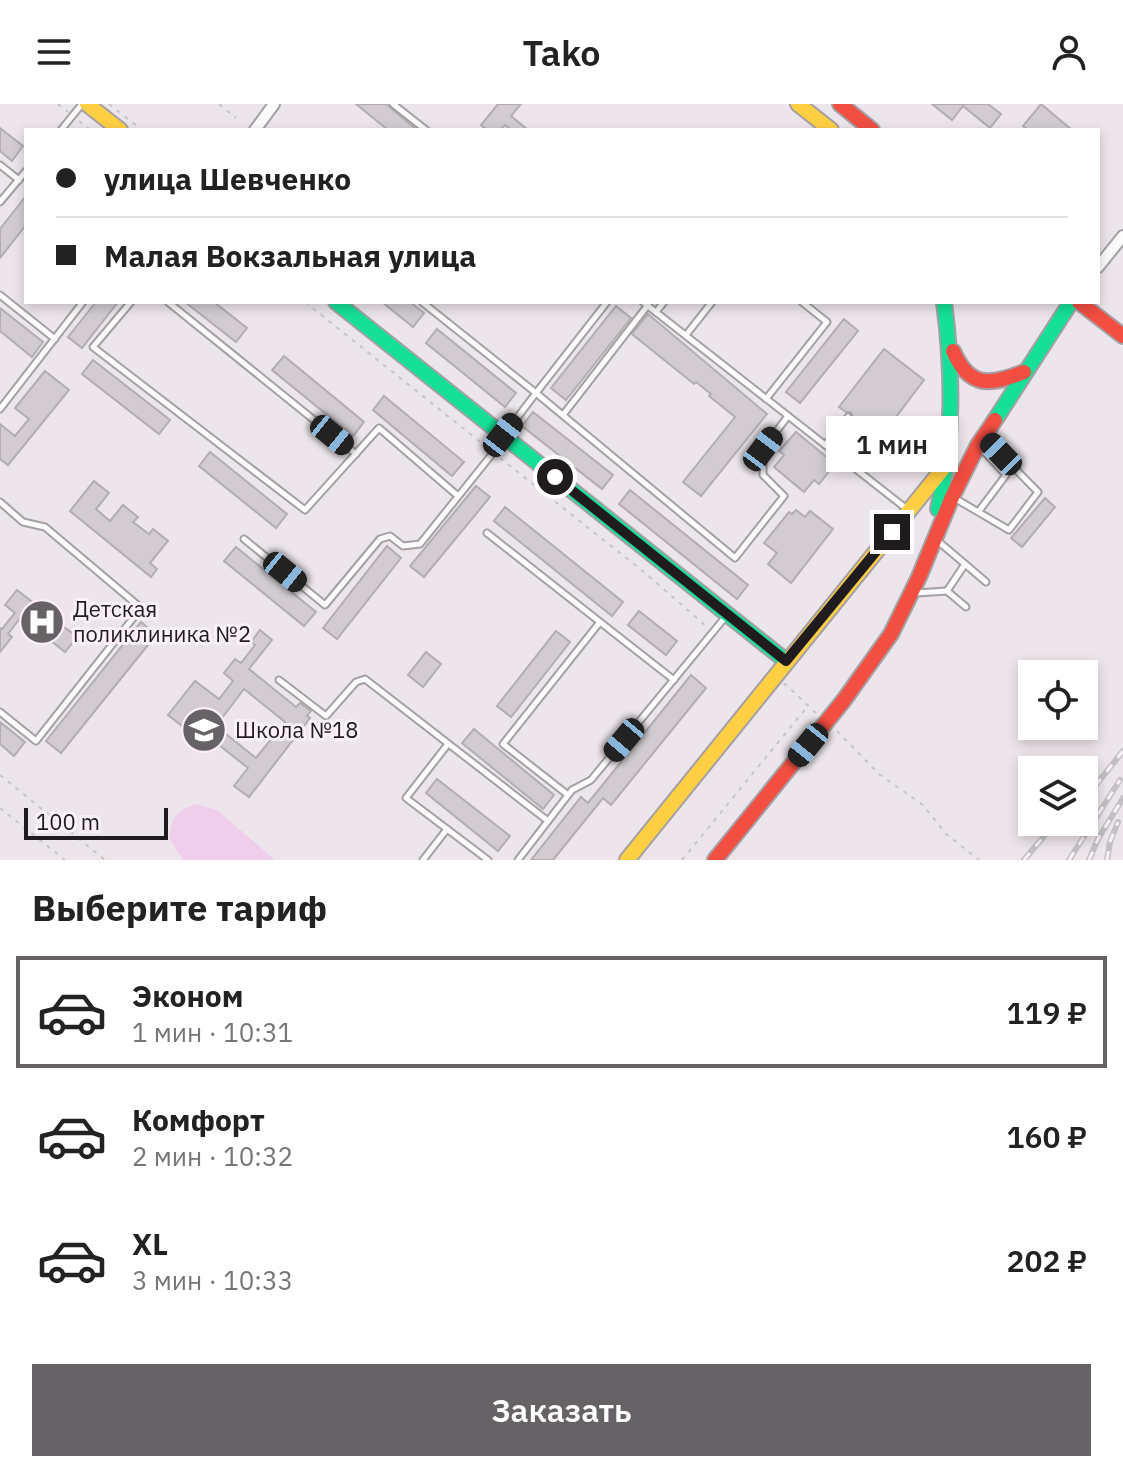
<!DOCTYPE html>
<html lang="ru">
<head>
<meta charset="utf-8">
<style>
	:root { --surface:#fff; --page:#f6f6f6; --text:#222; --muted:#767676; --line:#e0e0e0; --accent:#676266 }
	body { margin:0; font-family:"IBM Plex Sans",sans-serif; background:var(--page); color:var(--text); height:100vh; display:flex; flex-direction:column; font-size:30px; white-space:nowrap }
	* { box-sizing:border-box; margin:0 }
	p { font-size:26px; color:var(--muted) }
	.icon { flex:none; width:44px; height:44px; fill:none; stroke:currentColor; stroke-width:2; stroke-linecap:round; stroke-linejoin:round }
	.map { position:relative; height:756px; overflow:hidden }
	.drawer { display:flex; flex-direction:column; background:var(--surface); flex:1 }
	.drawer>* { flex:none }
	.guide { position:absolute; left:24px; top:24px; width:1076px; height:176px; border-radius:0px; box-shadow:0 4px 12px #0003; display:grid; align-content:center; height:176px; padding:0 32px; background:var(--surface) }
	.tools { position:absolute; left:1018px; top:556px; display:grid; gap:16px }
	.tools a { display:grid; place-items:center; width:80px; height:80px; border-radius:0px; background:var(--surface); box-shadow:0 4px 12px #0003; font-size:40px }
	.scale { position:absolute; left:24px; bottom:20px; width:144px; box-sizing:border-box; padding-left:8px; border:4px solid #1f1b1f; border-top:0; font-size:22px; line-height:28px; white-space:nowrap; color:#1f1b1f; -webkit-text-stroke:6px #fceffa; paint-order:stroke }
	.end { position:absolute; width:36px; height:36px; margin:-18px; border:10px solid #1f1b1f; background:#fff; box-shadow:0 0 0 4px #fff }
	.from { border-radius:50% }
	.bubble { position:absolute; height:56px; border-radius:0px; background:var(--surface); box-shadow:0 4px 12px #0003; font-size:26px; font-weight:600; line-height:56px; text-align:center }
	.car { position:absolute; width:24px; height:48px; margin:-24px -12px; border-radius:10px; box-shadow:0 0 6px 2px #0007; background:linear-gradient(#222 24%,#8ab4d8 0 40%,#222 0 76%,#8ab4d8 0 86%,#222 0) }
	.guide b { display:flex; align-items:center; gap:28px; height:76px; font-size:30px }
	.guide b+b { border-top:2px solid var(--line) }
	.guide i { width:20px; height:20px; background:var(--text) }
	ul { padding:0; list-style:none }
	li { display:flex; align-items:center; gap:24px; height:112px; margin:0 16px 12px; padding:0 16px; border:4px solid transparent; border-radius:0px }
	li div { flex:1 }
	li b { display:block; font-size:30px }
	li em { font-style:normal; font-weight:600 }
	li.on { border-color:var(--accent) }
	li>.icon { width:72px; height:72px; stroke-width:1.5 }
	h2 { padding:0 32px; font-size:36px; line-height:96px }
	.button { display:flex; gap:16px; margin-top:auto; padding:16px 32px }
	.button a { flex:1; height:92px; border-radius:0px; background:var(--accent); color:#fff; font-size:32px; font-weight:600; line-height:92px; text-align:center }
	header { display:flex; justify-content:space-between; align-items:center; height:104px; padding:0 32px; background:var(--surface); font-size:36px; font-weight:600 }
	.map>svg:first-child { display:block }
</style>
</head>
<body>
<header><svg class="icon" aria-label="menu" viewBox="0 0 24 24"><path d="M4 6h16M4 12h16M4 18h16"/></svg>Tako<svg class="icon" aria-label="person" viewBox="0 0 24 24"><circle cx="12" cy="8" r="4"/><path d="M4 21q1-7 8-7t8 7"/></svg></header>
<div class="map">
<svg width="1123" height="756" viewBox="0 0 1123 756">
	<rect width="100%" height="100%" fill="#ece5eb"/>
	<path fill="#efceeb" d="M 196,700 L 217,706 L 275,756 L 183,756 L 169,734 C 172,713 176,707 196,700 Z"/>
	<g fill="#d2ccd1" stroke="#b3adb2" stroke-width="2" fill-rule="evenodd">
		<polygon points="356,0 386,0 417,26 388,26"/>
		<polygon points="498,0 521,0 511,12 528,26 511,26 505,21 500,26 487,26 481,21"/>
		<polygon points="932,0 988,0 1001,10 990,24 963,2 952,16"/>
		<polygon points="1041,0 1072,26 1028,26 1023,22"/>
		<polygon points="0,24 23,42 12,57 0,47"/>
		<polygon points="26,92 26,121 0,154 0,125"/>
		<polygon points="96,198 118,198 82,244 68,233"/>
		<polygon points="185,198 214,198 247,224 236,238"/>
		<polygon points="382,198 410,198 424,209 413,223"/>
		<polygon points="616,202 631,214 566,296 551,284"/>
		<polygon points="0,204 43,238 32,253 0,227"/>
		<polygon points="648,210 767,310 701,392 683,378 735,313 709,292 711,290 696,278 694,280 632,230"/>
		<polygon points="844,215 858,227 800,299 786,288"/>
		<polygon points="437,225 516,289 505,303 426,239"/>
		<polygon points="884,245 924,276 880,334 853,314 851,308 846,308 839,303"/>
		<polygon points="284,252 364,318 353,332 272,266"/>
		<polygon points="93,256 170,316 159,330 82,270"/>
		<polygon points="45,267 69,286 8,361 0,355 0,320 15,332 29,315 15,304"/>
		<polygon points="384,292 464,358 452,372 373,306"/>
		<polygon points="533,308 613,371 602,385 522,322"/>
		<polygon points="796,328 835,360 819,380 814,376 804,388 774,363 784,351 779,347"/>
		<polygon points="210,348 287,410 276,424 199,362"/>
		<polygon points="94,377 109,389 96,405 110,417 123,401 138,413 133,418 149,430 153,425 168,437 150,459 157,465 151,473 70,407"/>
		<polygon points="476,382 490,393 424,473 410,462"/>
		<polygon points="630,386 748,481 737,495 619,400"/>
		<polygon points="1045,394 1055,403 1022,443 1011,434"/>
		<polygon points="505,403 623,498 612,512 494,417"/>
		<polygon points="796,406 805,413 810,407 833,425 791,479 768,460 777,449 764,439 789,408 792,410"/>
		<polygon points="387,442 401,454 337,535 323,524"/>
		<polygon points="236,443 316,508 304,522 224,457"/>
		<polygon points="17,486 77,533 65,548 21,513 8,530 12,533 0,548 0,524 2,525 15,509 5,501"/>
		<polygon points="639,507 677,537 666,551 628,521"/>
		<polygon points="141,518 156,531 61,649 46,637"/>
		<path d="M 260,526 L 272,536 L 249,565 L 296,603 L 300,599 L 311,607 L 307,612 L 310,614 L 249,693 L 234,682 L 248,664 L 205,630 L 200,636 L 168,611 L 195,577 L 219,595 L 233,577 L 224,569 L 235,555 L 241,559 L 255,541 L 251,538 ZM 244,585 L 285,618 L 256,654 L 216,622 Z"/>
		<polygon points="556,527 570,538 511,613 497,602"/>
		<polygon points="426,548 441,560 423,583 408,571"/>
		<polygon points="691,571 706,584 611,701 603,694 553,756 531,756 581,693 588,699"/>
		<polygon points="0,618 25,638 14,652 0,640"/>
		<polygon points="474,625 554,691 543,705 462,639"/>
		<polygon points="437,675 510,732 498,747 426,689"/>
	</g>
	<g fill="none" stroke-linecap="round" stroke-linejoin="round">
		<g stroke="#a4a0a4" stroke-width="9">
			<g id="lane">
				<polyline points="393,0 426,26"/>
				<polyline points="61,26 82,0"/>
				<polyline points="0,61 19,76"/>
				<polyline points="0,98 26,67"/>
				<polyline points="0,191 55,235"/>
				<polyline points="131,198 93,243 305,406 379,324 458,392"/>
				<polyline points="168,198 356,350"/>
				<polyline points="422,198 536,289 504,331"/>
				<polyline points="607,198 536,289 735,454 784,392 763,371 763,345 788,312"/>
				<polyline points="643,198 908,406"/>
				<polyline points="656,208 664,198"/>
				<polyline points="686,231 712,198"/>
				<polyline points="766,295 827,218 802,198"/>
				<polyline points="0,305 83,198"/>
				<polyline points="563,311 648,201"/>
				<polyline points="825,341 848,313"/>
				<polyline points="956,395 1009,426 1038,388 986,335"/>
				<polyline points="0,398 23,418 45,423 141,504 36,637 0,608"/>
				<polyline points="979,407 1006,371 980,343"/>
				<polyline points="487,429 600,518"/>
				<polyline points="244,435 325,501 380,435 390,432 403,442 420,440 505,334"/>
				<polyline points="939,438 965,460 947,487"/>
				<polyline points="965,460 986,478"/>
				<polyline points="916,489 947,487 966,503"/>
				<polyline points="279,576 326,612 356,578 365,575 548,717"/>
				<polyline points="448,640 406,694 488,756"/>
				<polyline points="568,691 503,640 600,518 674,576"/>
				<polyline points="423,756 447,725"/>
				<polyline points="518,756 572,686 591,676 727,511"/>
			</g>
		</g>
		<g stroke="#a4a0a4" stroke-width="14">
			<g id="street">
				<polyline points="255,26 274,0"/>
				<polyline points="1098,163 1123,132"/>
			</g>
		</g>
		<g stroke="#a4a0a4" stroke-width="18">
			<g id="fast">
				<polyline points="336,198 786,557"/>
				<polyline points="995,316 1071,198"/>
				<path d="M 938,405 C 954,336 953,268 944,198"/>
			</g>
		</g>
		<g stroke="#a4a0a4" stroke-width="18">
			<g id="slow">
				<polyline points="87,0 120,26"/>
				<polyline points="798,0 831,26"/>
				<polyline points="627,756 946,361"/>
			</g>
		</g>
		<g stroke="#a4a0a4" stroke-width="18">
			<g id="jam">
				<polyline points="840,0 872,26"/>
				<polyline points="1079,198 1123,232"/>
				<path d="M 953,247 C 969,284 990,282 1024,268"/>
				<polyline points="715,756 844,596 891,530 919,473 952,393 978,341 995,316"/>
			</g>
		</g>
		<g stroke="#c7c5c6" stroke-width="2" stroke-dasharray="4 6" stroke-linecap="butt">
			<polyline points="58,0 68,8"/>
			<polyline points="109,0 142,26"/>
			<polyline points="219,0 236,14"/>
			<polyline points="79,17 90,26"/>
			<polyline points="305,198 489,345"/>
			<polyline points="500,354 644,468 706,522"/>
			<polyline points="784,581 785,580 817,610"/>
			<polyline points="837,627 879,670 923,701 946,730 979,756"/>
			<polyline points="0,671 105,756"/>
			<polyline points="0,704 65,756"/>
			<polyline points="682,756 807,603"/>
		</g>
		<use href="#lane" stroke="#fcfbfc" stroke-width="5"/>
		<use href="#street" stroke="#fcfbfc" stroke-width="10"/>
		<use href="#fast" stroke="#16e098" stroke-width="14"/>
		<use href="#slow" stroke="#ffcf43" stroke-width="14"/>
		<use href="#jam" stroke="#f24e42" stroke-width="14"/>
		<g stroke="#c2c0c2" stroke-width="6">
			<g id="rail">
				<polyline points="1084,696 1123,647"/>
				<polyline points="1024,756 1056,718"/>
				<polyline points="1069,756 1120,676"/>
				<polyline points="1089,756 1098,735 1123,694"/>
				<polyline points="1107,756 1110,738 1118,718"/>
			</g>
		</g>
		<use href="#rail" stroke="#fceffa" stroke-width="3" stroke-dasharray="9" stroke-linecap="butt"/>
	</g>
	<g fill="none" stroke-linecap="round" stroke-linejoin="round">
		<polyline stroke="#1f1b1f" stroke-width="10" points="555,373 786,557 892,428"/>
	</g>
	<defs>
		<g id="hospital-disc" transform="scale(2.3)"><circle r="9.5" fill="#676266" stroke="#fceffa"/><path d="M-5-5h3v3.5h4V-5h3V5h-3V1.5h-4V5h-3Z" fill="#fff"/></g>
		<g id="school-disc" transform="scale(2.3)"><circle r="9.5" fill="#676266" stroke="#fceffa"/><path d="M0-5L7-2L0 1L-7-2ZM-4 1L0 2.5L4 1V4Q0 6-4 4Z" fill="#fff"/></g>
	</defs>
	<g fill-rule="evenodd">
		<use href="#hospital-disc" x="42" y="518"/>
		<use href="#school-disc" x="204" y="626"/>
	</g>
	<g text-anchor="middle" stroke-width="6" stroke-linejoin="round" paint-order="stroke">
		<g font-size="22" fill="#1f1b1f" stroke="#fceffa" text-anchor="start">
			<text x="73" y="513">Детская<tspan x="73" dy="25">поликлиника №2</tspan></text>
			<text x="235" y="634">Школа №18</text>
		</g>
	</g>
</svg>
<div class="tools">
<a><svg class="icon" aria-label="locate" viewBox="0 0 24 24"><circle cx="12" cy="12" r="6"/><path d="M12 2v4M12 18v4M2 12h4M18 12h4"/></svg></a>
<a><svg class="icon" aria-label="layers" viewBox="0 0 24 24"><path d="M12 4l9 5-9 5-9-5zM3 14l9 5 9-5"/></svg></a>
</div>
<div class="scale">100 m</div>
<i class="end from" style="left:555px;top:373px"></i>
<i class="end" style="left:892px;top:428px"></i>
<div class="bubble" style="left:826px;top:312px;width:132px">1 мин</div>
<i class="car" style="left:332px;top:331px;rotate:129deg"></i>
<i class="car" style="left:503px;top:331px;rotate:38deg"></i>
<i class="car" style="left:763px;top:345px;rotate:37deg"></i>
<i class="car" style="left:1001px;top:350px;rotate:316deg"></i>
<i class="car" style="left:285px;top:468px;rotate:129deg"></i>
<i class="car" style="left:624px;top:636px;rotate:220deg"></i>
<i class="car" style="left:808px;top:641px;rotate:219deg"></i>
<div class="guide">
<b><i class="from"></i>улица Шевченко</b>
<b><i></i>Малая Вокзальная улица</b>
</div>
</div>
<section class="drawer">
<h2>Выберите тариф</h2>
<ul>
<li class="on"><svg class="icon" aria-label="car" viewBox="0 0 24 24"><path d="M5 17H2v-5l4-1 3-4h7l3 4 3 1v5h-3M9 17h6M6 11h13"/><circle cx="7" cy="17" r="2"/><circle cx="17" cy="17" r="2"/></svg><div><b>Эконом</b><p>1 мин · 10:31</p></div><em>119 ₽</em></li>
<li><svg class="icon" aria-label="car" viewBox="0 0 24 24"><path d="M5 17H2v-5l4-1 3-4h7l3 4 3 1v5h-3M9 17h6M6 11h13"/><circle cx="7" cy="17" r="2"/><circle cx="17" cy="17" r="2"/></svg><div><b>Комфорт</b><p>2 мин · 10:32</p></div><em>160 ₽</em></li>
<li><svg class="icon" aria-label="car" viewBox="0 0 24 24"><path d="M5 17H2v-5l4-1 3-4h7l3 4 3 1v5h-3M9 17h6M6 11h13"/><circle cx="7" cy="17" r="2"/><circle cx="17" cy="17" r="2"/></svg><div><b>XL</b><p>3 мин · 10:33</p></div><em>202 ₽</em></li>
</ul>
<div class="button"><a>Заказать</a></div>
</section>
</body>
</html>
